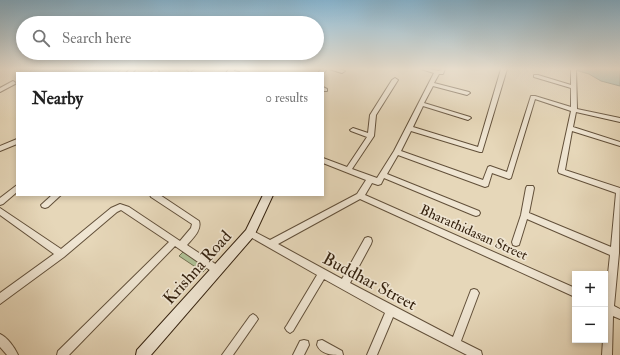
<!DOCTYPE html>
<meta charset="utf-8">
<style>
body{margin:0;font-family:"IM FELL Double Pica",serif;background:#f2f2f2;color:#222}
.controls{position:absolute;right:12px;bottom:12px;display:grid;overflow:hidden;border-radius:0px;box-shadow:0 2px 6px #0003}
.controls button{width:36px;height:36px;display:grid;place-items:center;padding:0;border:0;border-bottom:1px solid #e0e0e0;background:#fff;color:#222;font:20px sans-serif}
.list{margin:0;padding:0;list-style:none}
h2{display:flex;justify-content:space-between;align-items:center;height:52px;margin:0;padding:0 16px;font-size:17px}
h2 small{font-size:13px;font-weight:400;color:#767676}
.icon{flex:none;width:22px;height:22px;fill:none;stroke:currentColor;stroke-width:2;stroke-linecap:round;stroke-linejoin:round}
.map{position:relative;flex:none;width:620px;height:355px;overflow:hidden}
.search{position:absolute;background:#fff;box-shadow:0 2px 6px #0003;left:16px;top:16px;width:308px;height:44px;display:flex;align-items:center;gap:10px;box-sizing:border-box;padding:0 14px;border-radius:22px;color:#767676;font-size:15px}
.panel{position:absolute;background:#fff;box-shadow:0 2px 6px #0003;left:16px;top:72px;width:308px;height:124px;border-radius:0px}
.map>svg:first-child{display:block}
</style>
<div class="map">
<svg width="620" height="355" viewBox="0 0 620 355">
<rect width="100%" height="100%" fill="#e6d7b9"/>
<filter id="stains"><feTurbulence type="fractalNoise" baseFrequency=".005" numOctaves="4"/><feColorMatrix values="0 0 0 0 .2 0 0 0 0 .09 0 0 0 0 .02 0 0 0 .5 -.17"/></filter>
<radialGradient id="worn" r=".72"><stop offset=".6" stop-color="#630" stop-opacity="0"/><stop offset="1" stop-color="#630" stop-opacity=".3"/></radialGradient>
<path fill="#afbf94" stroke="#727152" d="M 185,250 L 209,266 L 203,272 L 179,256 Z"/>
<g fill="#96b9b2" stroke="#707d71">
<path d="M 32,69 L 122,69 L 116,73 L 29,73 Z"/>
<path d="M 572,69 L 620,69 L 620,86 L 601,81 L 589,74 Z"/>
</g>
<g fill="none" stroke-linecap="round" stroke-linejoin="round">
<defs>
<g id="street">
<path d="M 130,69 L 136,69 L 132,73 L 126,73 Z"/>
<path d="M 156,69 L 159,71 L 156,73 L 150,73 Z"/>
<path d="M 188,69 L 194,69 L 190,72 L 187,70 Z"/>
<path d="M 321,69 L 327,69 L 323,74 L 318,73 Z"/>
<path d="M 329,69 L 339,69 L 345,71 L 342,73 Z"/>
<path d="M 421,69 L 430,69 L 439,71 L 441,69 L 445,69 L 443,74 L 439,74 L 434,83 L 469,92 L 470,93 L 467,95 L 433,86 L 424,103 L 470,117 L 471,118 L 468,120 L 423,106 L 413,127 L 478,147 L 501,69 L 507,69 L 482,152 L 480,152 L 411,131 L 401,151 L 483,180 L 488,167 L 490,166 L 507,172 L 531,96 L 535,96 L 571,107 L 571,88 L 534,77 L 534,75 L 538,75 L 571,85 L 571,69 L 576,69 L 577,109 L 620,118 L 620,122 L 576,112 L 573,127 L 620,142 L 620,146 L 572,131 L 565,170 L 620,188 L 619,253 L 614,306 L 620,309 L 620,319 L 613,316 L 612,355 L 602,355 L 603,340 L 605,340 L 605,302 L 610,255 L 527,219 L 519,245 L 516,246 L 513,245 L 512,242 L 521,215 L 526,188 L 527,186 L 533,186 L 534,188 L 529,213 L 611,247 L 616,193 L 559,173 L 558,171 L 571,111 L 535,99 L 511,178 L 509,179 L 492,173 L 488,186 L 485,187 L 398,155 L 387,174 L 479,211 L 480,213 L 479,215 L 476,216 L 473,215 L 384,178 L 381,184 L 378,185 L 372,183 L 365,195 L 575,288 L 575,297 L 360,199 L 278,244 L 342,279 L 365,238 L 368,237 L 371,238 L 372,241 L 371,244 L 350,283 L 453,337 L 471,290 L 474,289 L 477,290 L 479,293 L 461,341 L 481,351 L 482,355 L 467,355 L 393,317 L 377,355 L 367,355 L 385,313 L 324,279 L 293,331 L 290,333 L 287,331 L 285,328 L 287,325 L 317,275 L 247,235 L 246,233 L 247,231 L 250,230 L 253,231 L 270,240 L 357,194 L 366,180 L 323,163 L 323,158 L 347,167 L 367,137 L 351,131 L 350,130 L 353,128 L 368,133 L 370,115 L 392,80 L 395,78 L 398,80 L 376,115 L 374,136 L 352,169 L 377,178 L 394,151 L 434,73 Z"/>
<path d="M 230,70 L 239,72 L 240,73 L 228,73 L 228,71 Z"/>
<path d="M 13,81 L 16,83 L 15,84 L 0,92 L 0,88 Z"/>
<path d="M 323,87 L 327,89 L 327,91 L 323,91 Z"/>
<path d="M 17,139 L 17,144 L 0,151 L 0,146 Z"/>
<path d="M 17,185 L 17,192 L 3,204 L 0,205 L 0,198 Z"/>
<path d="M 52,195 L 61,195 L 48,207 L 45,208 L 42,207 L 41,205 Z"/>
<path d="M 150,195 L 160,195 L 199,221 C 202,230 193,238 187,245 L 220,267 L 221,270 L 220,273 L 217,274 L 214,273 L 175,246 L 69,355 L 57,355 L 58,351 L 169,242 L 121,210 L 117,212 L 64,257 L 0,304 L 0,293 L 54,254 L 0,215 L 0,208 L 61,249 L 111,208 L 120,204 L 129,207 L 180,241 L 191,228 L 192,224 L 151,197 Z"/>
<path d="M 253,314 L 256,316 L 258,319 L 256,322 L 233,355 L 222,355 L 250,316 Z"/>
<path d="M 0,334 C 7,337 15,348 18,355 L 7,355 L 0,347 Z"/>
<path d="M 304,340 L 308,341 L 309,345 L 304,355 L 293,355 L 300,341 Z"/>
<path d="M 322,340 L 342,351 L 343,355 C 333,355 321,355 317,345 L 318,341 Z"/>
</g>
<g id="secondary">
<path d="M 229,69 L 235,69 L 232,73 L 226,73 Z"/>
<path d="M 263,195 L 273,195 L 254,236 L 151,355 L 136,355 L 137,350 L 246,230 Z"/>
</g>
</defs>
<use href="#street" stroke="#62503a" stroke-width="2"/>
<use href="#secondary" stroke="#362310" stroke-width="2"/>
<use href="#street" fill="#efe5d2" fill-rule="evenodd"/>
<use href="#secondary" fill="#efe5d2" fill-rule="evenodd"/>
</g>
<linearGradient id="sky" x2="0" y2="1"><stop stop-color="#87b6d2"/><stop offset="0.58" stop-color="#f4ede0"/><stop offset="1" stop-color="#f4ede0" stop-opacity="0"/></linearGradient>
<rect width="620" height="119" fill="url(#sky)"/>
<g text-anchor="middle" stroke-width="3.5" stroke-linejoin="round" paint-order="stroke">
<g font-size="14" fill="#362310" stroke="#efe5d2">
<text transform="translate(474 232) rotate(24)" y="5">Bharathidasan Street</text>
</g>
<g font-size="17" fill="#362310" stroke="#efe5d2">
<text transform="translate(197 267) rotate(-48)" y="6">Krishna Road</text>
<text transform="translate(370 281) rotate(28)" y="6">Buddhar Street</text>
</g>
</g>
<rect width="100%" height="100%" filter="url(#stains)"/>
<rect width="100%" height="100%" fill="url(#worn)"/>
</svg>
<div class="controls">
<button>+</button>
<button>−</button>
</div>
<div class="search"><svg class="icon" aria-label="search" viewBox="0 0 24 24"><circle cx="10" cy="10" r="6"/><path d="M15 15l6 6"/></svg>Search here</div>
<section class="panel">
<h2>Nearby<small>0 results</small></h2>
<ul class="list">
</ul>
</section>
</div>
